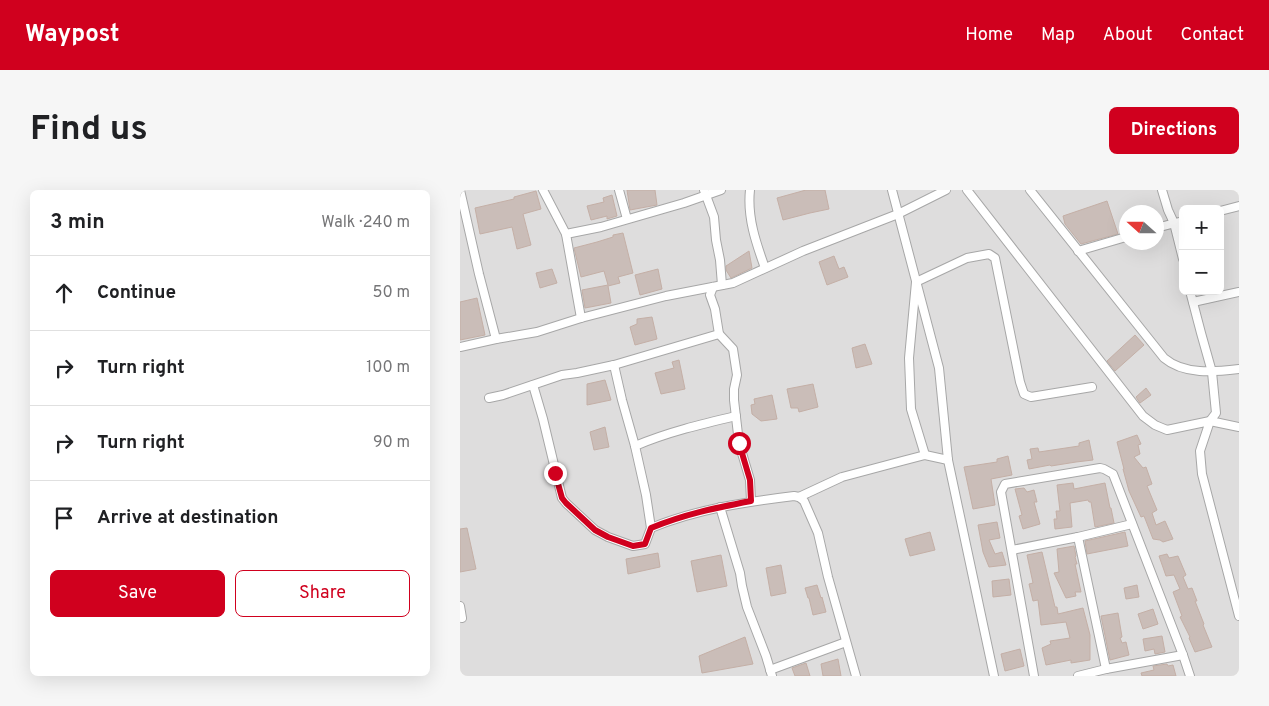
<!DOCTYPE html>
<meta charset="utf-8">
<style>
body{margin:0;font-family:Overpass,sans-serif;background:#f6f6f6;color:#202124}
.controls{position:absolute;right:15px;top:15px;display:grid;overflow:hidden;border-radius:8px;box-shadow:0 5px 20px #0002}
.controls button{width:45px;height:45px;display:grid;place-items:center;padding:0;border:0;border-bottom:1px solid #e0e0e0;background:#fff;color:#202124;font:25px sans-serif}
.compass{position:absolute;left:659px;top:15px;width:45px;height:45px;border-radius:50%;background:#fff;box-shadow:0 5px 20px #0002;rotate:291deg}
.stop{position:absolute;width:15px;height:15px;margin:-11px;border:4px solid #d0001e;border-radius:50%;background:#fff}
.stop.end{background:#d0001e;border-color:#fff;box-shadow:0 1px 5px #0008}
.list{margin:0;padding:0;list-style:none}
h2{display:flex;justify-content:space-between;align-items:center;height:65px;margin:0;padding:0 20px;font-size:21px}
h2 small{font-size:16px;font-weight:400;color:#757577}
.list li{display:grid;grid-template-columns:32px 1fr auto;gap:15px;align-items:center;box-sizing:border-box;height:75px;padding:0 20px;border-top:1px solid #e0e0e0}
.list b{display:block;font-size:19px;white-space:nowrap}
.list em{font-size:16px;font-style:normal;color:#757577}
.actions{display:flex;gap:10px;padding:15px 20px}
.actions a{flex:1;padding:11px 0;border:1px solid #d0001e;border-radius:8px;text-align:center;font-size:18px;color:#d0001e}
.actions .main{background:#d0001e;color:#fff}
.icon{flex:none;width:28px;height:28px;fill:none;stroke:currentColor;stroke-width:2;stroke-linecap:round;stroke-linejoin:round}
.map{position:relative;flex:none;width:779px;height:486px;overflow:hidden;border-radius:8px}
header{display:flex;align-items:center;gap:30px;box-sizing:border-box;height:70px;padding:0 25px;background:#d0001e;color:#fff}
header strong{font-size:24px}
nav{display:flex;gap:28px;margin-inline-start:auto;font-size:18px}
.intro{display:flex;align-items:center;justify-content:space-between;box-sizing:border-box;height:120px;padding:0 30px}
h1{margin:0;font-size:35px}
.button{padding:12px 22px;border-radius:8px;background:#d0001e;color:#fff;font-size:18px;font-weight:700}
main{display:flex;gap:30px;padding:0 30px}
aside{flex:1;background:#fff;border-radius:8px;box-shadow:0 5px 20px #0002}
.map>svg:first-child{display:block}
</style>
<header>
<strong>Waypost</strong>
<nav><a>Home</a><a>Map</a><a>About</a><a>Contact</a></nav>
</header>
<div class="intro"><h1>Find us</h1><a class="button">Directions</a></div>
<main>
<aside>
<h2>3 min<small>Walk · 240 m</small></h2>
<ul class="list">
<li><svg class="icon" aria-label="ahead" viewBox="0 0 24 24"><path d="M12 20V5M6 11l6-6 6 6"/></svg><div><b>Continue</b></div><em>50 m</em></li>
<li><svg class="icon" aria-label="right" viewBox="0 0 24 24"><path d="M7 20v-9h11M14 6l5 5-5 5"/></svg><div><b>Turn right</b></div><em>100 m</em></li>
<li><svg class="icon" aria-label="right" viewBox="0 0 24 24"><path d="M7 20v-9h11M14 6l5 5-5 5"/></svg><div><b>Turn right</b></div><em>90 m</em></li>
<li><svg class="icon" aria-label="arrive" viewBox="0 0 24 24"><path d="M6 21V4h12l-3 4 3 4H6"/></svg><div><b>Arrive at destination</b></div></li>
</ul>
<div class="actions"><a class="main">Save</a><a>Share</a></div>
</aside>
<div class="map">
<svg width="779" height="486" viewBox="0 0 779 486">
<rect width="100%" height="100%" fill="#f1ece5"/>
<path fill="#dedddd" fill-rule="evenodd" d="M 0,0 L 779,0 L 779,486 L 0,486 ZM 723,19 L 760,19 L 760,101 L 723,101 ZM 666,22 L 696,22 L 696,52 L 666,52 Z"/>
<g fill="#cabdb8" stroke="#c4afa6">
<path d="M 167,0 L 195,0 L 197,15 L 170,20 Z"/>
<path d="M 346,0 L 365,0 L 369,19 L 350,23 L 323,30 L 317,8 Z"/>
<path d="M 76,1 L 81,19 L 63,24 L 71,55 L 57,59 L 52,37 L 20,44 L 15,18 L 54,9 L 54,7 Z"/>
<path d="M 152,5 L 157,26 L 147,29 L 147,26 L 131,30 L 127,16 L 144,12 L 143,8 Z"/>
<path d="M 647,11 L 658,44 L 621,54 L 605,34 L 603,26 Z"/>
<path d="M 163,43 L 173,83 L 158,87 L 160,93 L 148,96 L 151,113 L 125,118 L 122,100 L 148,95 L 144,81 L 121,87 L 114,58 L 137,52 L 153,47 L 153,45 Z"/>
<path d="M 289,61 L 292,78 L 271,88 L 266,80 L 266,76 Z"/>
<path d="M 374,66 L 379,79 L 384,77 L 388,87 L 367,95 L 359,72 Z"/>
<path d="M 92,79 L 97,93 L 80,98 L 76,83 Z"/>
<path d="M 198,79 L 202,99 L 180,105 L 175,85 Z"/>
<path d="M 17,108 L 25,145 L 0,150 L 0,112 Z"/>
<path d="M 192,127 L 197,149 L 175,155 L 170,137 L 177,134 L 177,129 Z"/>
<path d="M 675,145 L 684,155 L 655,181 L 647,171 Z"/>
<path d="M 405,154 L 412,174 L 396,178 L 392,158 Z"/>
<path d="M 219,170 L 225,199 L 201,204 L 195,183 L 214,178 L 212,172 Z"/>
<path d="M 145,190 L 151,210 L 127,215 L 127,194 Z"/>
<path d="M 353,194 L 358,217 L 339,222 L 338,218 L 331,218 L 327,199 Z"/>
<path d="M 686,198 L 691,205 L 680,213 L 676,207 Z"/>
<path d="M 312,205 L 317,229 L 301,231 L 292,224 L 291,215 L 295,214 L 294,209 Z"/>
<path d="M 145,237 L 149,257 L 134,260 L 130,242 Z"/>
<path d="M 677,245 L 681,254 L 678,255 L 680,264 L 674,267 L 683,278 L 686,277 L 692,294 L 687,296 L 697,320 L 692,323 L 696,335 L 705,331 L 713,349 L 703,352 L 700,350 L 693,349 L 684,326 L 681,327 L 669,301 L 663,279 L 664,279 L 657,252 Z"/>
<path d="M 629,250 L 633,270 L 616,272 L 591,276 L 590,275 L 569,279 L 567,270 L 572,269 L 570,259 L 578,258 L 579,262 L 619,256 L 619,253 Z"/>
<path d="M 548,266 L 552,285 L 531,289 L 535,315 L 513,319 L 504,277 L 537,272 L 537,269 Z"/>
<path d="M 613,293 L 614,299 L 645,293 L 650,318 L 651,318 L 654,333 L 635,337 L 631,312 L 629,312 L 628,310 L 610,313 L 612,337 L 595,339 L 594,329 L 597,329 L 596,321 L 600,321 L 597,295 Z"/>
<path d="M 564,298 L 567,302 L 574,300 L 577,312 L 574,312 L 580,334 L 563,339 L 559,326 L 562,325 L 555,299 Z"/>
<path d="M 537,332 L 540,348 L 529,350 L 535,364 L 542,362 L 546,375 L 529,377 L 523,362 L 518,335 Z"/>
<path d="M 7,338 L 16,379 L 0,382 L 0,339 Z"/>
<path d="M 470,342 L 475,360 L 450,366 L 445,349 Z"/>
<path d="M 665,342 L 668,356 L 627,364 L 625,351 Z"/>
<path d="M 614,356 L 616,366 L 615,367 L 617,374 L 615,374 L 621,402 L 615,402 L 616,406 L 606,408 L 594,383 L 599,382 L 597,359 Z"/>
<path d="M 582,362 L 595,417 L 597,417 L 598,424 L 623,418 L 630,445 L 630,470 L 611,473 L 611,470 L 586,475 L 582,458 L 591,454 L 590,451 L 610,448 L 606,432 L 581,435 L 578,410 L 573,411 L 569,394 L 573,393 L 567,365 Z"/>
<path d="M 198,363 L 200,377 L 168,384 L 166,369 Z"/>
<path d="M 707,364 L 709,368 L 718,366 L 726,385 L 723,387 L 728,399 L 732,398 L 737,411 L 735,411 L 744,434 L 743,435 L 752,457 L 735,462 L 729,448 L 730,447 L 720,427 L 722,426 L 713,402 L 720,399 L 714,385 L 706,386 L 699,366 Z"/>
<path d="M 261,365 L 267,396 L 237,402 L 231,371 Z"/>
<path d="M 321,375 L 326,403 L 311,406 L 306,378 Z"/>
<path d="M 549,389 L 551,405 L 533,407 L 532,391 Z"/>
<path d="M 357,395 L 361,408 L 362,407 L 366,422 L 353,425 L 349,408 L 348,408 L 345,398 Z"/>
<path d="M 677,395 L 679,407 L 666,409 L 664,398 Z"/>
<path d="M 693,419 L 698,434 L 683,439 L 678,424 Z"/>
<path d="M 658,423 L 662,447 L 660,448 L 662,453 L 666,452 L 669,465 L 650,470 L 641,426 Z"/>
<path d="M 702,446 L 705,462 L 695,464 L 694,459 L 685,461 L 683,449 Z"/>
<path d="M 285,447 L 293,474 L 242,483 L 239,466 Z"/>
<path d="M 560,459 L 564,476 L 545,481 L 541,464 Z"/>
<path d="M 378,469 L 381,486 L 363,486 L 361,474 Z"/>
<path d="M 346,473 L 350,486 L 335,486 L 332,478 Z"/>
<path d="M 707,474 L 708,476 L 713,475 L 716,486 L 682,486 L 681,483 L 694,480 L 693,476 Z"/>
</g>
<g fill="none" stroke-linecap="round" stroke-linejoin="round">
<defs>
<g id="street">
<path d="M 0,0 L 19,84 L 36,149"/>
<path d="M 83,0 L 106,44 L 121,128"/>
<path d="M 159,0 L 167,29"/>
<path d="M 244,0 L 254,27 L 256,50 L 260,70 L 262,95"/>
<path d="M 290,0 C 287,27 296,53 305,78"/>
<path d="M 432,0 L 479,178 L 488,270 L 534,486"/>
<path d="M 507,0 L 683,226 L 695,235 L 707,240 L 750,231 L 740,261 L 742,284 L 779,426"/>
<path d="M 570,0 L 704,168 C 724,185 754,182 779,179"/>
<path d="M 702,0 L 708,20 L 714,33 L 723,69"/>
<path d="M 760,21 L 779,16"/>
<path d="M 696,38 L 723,31"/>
<path d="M 106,44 L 141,37 L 224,13 L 261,0"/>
<path d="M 618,61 L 666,47"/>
<path d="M 730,101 L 741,143 L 752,182 L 756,223 L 750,231 L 779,237"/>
<path d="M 733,112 L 779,102"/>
<path d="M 259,144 L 273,159 L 277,185 L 274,199 L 274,210 L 279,253 L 290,290 L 291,311"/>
<path d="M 0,157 L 36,149 L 77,142 L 121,128 L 206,106 L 273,93 L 343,61 L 438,24 L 486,0"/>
<path d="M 154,175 L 162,210 L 175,256 L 186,305 L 191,338"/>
<path d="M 73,195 L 83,229 L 102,308 L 106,313 L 135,340 L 148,347 L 173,356 L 185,354 L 191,338 C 237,319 285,312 334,306 L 339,307 L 344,311 L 358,343 L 368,387 L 396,486"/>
<path d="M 29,208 L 43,205 L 102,185 L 117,183 L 154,175 L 259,144 L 255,119 L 250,105 L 253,97"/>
<path d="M 175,256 C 208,242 242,234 276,226"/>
<path d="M 465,265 L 451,219 L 449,168 L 456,92 L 507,68 L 529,64 L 535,68 L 560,192 L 564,204 L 571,207 L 632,197"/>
<path d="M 339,307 L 382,287 L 442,271 L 465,265 L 488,270"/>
<path d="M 260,317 L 280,383 L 282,396 L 287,417 L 306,466 L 312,486"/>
<path d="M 618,347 L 646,479"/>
<path d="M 552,360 L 618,347 L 672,334"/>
<path d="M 0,416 L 2,428"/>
<path d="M 310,480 L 386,452"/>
<path d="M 574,486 L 541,302 L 545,294 L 640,278 L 644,279 L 653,284 L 723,465 L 730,486"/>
<path d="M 618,486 L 646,479 L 723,465"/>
</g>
</defs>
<use href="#street" stroke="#a7a7a7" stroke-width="10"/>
<use href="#street" stroke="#fff" stroke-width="8"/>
</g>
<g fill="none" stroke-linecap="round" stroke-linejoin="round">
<path stroke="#d0001e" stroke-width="6" d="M 95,283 L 102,308 L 106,313 L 135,340 L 148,347 L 173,356 L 185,354 L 191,338 C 225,324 255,318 291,311 L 290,290 L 279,253"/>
</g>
</svg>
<div class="controls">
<button>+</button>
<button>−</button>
</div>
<svg class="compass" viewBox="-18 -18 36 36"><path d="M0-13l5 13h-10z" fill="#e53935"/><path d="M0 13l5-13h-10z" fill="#757577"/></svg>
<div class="stop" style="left:279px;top:253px"></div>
<div class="stop end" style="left:95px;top:283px"></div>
</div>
</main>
